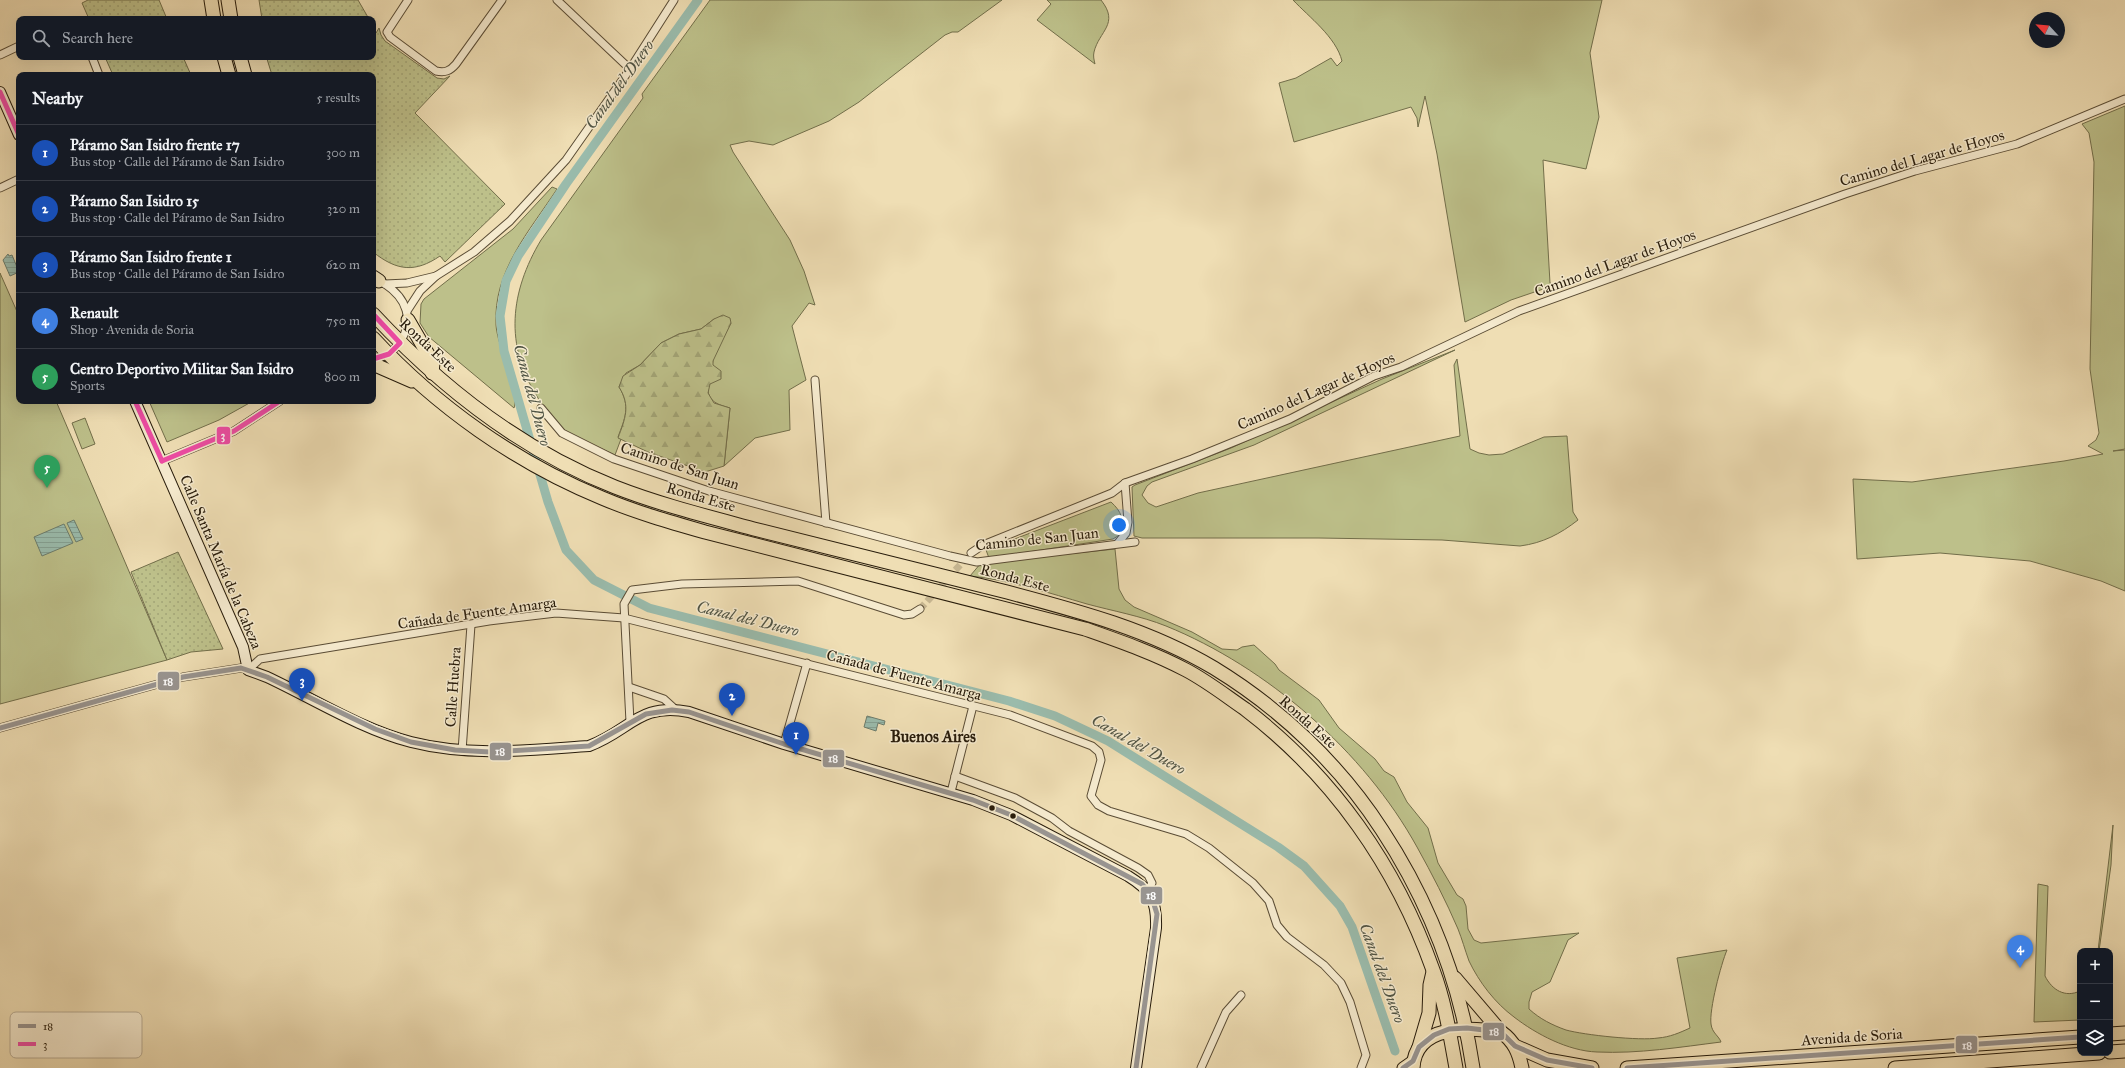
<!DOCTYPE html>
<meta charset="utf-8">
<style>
body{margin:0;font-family:"IM FELL Great Primer",serif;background:#20242c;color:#f1f3f6}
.controls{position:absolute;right:12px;bottom:12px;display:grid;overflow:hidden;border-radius:8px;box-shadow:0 4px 16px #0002}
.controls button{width:36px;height:36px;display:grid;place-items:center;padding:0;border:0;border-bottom:1px solid #363941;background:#171b24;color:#f1f3f6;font:20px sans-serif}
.compass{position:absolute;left:2029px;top:12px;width:36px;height:36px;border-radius:50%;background:#171b24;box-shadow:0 4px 16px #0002;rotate:296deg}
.you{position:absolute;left:1119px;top:525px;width:14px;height:14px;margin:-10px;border:3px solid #fff;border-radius:50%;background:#1a73e8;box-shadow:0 0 0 6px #1a73e833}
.badge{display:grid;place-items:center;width:26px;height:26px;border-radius:50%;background:#c59692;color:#fff;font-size:13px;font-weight:700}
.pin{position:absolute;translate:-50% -33px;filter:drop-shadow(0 1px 2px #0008)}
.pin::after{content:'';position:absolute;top:21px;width:14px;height:12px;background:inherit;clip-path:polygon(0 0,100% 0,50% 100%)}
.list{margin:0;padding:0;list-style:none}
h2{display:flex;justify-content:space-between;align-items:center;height:52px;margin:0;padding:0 16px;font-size:17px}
h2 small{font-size:13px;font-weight:400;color:#9ea1a6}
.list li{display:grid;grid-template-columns:26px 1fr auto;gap:12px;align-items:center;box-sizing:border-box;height:56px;padding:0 16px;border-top:1px solid #363941}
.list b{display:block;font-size:15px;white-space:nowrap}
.list p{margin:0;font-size:13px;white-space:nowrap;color:#9ea1a6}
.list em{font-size:13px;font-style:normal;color:#9ea1a6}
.icon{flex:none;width:22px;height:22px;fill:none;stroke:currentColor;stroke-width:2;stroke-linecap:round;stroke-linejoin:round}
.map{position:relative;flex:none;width:2125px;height:1068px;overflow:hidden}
.search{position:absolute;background:#171b24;box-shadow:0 4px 16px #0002;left:16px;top:16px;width:360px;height:44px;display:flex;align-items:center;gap:10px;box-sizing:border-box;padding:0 14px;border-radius:8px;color:#9ea1a6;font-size:15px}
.panel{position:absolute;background:#171b24;box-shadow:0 4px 16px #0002;left:16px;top:72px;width:360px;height:332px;border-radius:8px}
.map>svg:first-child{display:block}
</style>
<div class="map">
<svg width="2125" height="1068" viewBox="0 0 2125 1068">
<defs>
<pattern id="forest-firs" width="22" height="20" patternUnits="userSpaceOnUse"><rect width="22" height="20" fill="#bdc08a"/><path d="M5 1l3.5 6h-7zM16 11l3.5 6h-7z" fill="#a2a476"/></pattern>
<pattern id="park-dots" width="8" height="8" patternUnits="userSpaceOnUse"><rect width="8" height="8" fill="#bdc08a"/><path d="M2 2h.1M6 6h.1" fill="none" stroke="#a2a476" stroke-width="1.8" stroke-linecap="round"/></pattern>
<pattern id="water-rules" width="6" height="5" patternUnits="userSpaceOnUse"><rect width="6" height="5" fill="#9abcad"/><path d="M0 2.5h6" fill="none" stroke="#85a194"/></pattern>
</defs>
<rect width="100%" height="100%" fill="#efdeb4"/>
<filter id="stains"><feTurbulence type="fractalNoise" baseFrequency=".005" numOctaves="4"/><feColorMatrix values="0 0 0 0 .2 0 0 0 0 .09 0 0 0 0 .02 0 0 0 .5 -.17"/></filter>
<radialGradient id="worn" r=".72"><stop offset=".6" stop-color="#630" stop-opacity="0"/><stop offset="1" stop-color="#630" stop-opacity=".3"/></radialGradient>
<g fill="#bdc08a" stroke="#726e4a">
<path d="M 710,0 L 1002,0 L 958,32 L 952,32 L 945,35 L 859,102 L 829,121 L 773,145 L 749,141 L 730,145 L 733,152 L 790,240 L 804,271 L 815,305 L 809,303 L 792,326 L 806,380 L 789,390 L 790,430 L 755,438 L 724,466 L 730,408 C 719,405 708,402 708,389 L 714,355 L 731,323 L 714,319 L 701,329 L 679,334 L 661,343 L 640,365 L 626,373 L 619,387 C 631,406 625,418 618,437 L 621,439 L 615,455 C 599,447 578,440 563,429 C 554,422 544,408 538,398 C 504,345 510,292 541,240 L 643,98 L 642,94 Z"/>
<path d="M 1047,0 L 1101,0 C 1120,24 1099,31 1094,52 C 1093,56 1094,60 1095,64 L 1037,20 L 1051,4 Z"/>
<path d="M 1293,0 L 1602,0 L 1590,53 L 1599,117 L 1586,169 L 1543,160 L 1550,283 L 1555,285 L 1511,300 L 1465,322 L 1437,154 L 1425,96 L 1418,127 L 1417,118 L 1411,107 L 1294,142 L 1279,83 L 1296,78 L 1331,58 L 1337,66 L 1342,61 C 1336,37 1309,17 1293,0 Z"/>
<path d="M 2125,106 L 2125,449 L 2113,451 L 2125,450 L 2125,591 L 2101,581 L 2030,561 L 1940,553 L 1857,559 L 1853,479 L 1912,482 L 2064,461 L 2103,454 L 2088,446 L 2096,440 L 2099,433 L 2090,369 L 2094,162 L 2089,133 L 2082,124 Z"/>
<path d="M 552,187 L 557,189 C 529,232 493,271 496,325 C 497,345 520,394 514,408 L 429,337 L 420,323 L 421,304 L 424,299 L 513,229 Z"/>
<path d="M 0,273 L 19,316 L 19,401 L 56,401 L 167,660 L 0,704 Z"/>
<path d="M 1455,350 L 1254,445 L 1152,482 L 1147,486 L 1142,495 L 1148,503 L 1156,507 L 1198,493 L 1460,436 L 1454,365 L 1457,359 L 1470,449 L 1479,453 L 1489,455 L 1503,454 L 1544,437 L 1567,436 L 1573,512 L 1578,520 C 1560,534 1543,543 1520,546 L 1442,540 L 1319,538 L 1142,538 L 1134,536 L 1132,487 L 1135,485 L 1231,448 L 1382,379 Z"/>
<path d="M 149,401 L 253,401 L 219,420 L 167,442 Z"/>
<path d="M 85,418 L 95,444 L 82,449 L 72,423 Z"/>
<path d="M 1111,502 C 1121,511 1125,520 1121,534 L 1113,539 L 989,558 L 986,550 Z"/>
<path d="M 1115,549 L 1119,589 L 1125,600 L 1134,607 L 1192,632 L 1222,649 L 1237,650 L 1242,647 L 1254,645 L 1275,664 L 1279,670 L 1319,700 L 1339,728 L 1375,759 L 1384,771 L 1394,777 L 1407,802 L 1428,828 L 1438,863 L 1457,895 L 1463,899 L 1466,906 L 1468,929 L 1474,940 L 1481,943 L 1579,933 L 1568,940 L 1550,982 L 1532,992 L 1529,1002 L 1529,1009 C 1540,1019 1552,1025 1566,1030 C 1584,1035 1640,1041 1658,1038 C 1670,1037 1679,1033 1690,1028 L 1677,958 L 1727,950 C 1721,964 1709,1010 1711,1024 C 1712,1033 1719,1036 1721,1042 C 1681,1047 1638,1054 1597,1052 C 1568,1051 1536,1034 1514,1017 C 1495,1003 1479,982 1469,961 C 1465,950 1462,939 1458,929 C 1446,901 1432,874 1417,847 C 1364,751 1267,667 1166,626 C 1141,616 1113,611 1087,604 C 1049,593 1010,580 970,576 L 981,563 Z"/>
<path d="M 2113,825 L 2111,865 L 2099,951 L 2098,951 Z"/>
<path d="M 2038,884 L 2048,886 L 2045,976 C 2052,990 2065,998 2080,991 L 2080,1020 L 2034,1022 Z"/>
</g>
<path fill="url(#forest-firs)" stroke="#726e4a" d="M 723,315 L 730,318 L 731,323 L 713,361 L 713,365 L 721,371 L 721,379 L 710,384 L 708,393 L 714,403 L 730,408 L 724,466 L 705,472 L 648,452 L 618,438 C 625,419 631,406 619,387 L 623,376 L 640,365 L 661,343 L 679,334 L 701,329 L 714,319 Z"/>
<g fill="url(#park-dots)" stroke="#726e4a">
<path d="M 88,0 L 159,0 L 167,19 L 89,19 L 82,3 Z"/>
<path d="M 259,0 L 358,0 L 369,19 L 262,19 Z"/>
<path d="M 373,27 L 376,33 L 379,28 L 381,35 L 385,41 L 437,78 L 444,79 L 450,76 L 415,113 L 505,204 L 445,262 L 440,256 C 415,273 397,271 373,252 L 373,75 L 272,75 L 267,59 L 267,57 L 373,57 Z"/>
<path d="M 105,57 L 183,57 L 191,75 L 113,75 Z"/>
<path d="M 178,552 L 223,649 L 191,652 L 167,660 L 131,572 Z"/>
</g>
<g fill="url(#water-rules)" stroke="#6c7c6c">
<path d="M 8,254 L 9,256 L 12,255 L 19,272 L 10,276 L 3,260 Z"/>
<path d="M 74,520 L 83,539 L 76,542 L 67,523 Z"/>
<path d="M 64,524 L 73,543 L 42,556 L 34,537 Z"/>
<path d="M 867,716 L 885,721 L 884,725 L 878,723 L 876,731 L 864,727 Z"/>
</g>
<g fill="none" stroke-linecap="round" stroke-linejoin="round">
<path stroke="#9abcad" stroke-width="9" d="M 698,0 L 566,184 L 518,256 L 506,281 L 500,316 L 504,351 L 548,502 L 566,550 L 594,580 L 649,608 L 1009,701 L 1055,716 L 1108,741 L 1278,847 L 1304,866 L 1340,906 L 1352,927 L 1395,1051"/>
<path stroke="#c7b792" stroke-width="7" stroke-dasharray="7 3.5" stroke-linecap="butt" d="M 920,609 L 971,553"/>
<defs>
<g id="street">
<path d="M 408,0 L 387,32 L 390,37 L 436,71 C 445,73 450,71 456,64 L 502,0"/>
<path d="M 557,0 L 630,69"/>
<path d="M 0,55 L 19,46"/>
<path d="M 92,57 L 99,75"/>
<path d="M 0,188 L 19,179"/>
<path d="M 385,284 L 407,283 L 436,276 L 474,252 L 510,221 L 566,160 L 630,69 L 674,0"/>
<path d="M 407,311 L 420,291 L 436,276"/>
<path d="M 373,359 C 394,358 413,331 406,310 C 403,299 394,290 385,284"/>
<path d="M 815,380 L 826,523"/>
<path d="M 541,408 L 562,433 L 614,459 L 709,491 L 950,556 L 977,562 L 1135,542"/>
<path d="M 162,461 L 234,431 L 280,401"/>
<path d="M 1118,543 L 1126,533 L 1128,522 L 1125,483"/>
<path d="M 971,553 L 983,545 L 1112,493 L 1125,483 L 1192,459 L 1290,419 L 1374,376 L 1401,367 L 1519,311 L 1845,194 L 1915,171 L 2017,144 L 2125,99"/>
<path d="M 629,687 L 664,699 L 675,709"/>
<path d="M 630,722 L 624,604 L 632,590 L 682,584 L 798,581 L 904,615 L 912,614 L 920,609"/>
<path d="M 0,728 L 183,677 L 241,668 L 248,670 L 260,659 L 489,621 L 556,613 L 624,618 L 1010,715 L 1092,746 L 1099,752 L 1101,760 L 1091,796 L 1098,805 L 1109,811 L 1186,834 L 1209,848 L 1253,883 L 1269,901 L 1277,925 L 1287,937 L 1324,965 L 1341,983 L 1350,1002 L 1366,1055 L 1361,1068"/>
<path d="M 784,744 L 807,663"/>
<path d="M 462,751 L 471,625"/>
<path d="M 955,776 L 1015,798 L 1052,818 L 1069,831 L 1138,868 L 1148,875 L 1152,883 L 1147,891"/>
<path d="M 951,792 L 973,706"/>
<path d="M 1201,1068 L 1226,1012 L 1241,995"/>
</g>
<g id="secondary">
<path d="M 0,92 L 19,135"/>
<path d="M 135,401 L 243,647 L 248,670 L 267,677 C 314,699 361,729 411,742 C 470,757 530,750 589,746 C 630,731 639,702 689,712 L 784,744 L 973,800 L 1011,815 L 1128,876 C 1151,890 1157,901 1156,928 L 1136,1068"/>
</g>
<path id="primary" d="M 1403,1068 L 1413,1061"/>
<g id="highway">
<path d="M 211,0 L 214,19"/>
<path d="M 228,0 L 231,19"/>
<path d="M 224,57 L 229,75"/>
<path d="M 240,57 L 245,75"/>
<path d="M 373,277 L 379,281"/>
<path d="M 373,314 C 441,387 521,450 615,487 C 661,505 710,517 758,530 C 841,551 924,571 1007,592 C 1079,611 1150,630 1214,668 C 1281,709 1340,765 1382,830 C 1430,903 1460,981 1473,1068"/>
<path d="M 408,320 L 433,363 L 432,373"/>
<path d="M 373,338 C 436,406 516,463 602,498 C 635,512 670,522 705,532 L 1085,629 C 1119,641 1154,653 1186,670 C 1207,681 1226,696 1245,709 C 1333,776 1396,866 1433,970 C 1445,1002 1450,1035 1456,1068"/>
<path d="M 373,364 L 412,381"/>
<path d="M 1455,978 L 1501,1032 C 1514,1041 1519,1053 1522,1068"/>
<path d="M 2110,1034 L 2125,1033"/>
<path d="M 1515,1046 L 1547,1060 L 1592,1068"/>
<path d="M 1419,1047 L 1429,1013 L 1430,985 L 1433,972"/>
<path d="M 2110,1052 L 2125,1051"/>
<path d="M 1413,1068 C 1415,1024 1469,1027 1501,1032"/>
<path d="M 1627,1068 L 2080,1037"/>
<path d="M 1895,1068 L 2099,1053"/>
</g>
</defs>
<use href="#street" stroke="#5a4c35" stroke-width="9"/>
<use href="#secondary" stroke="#281c0b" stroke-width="12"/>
<use href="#primary" stroke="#281c0b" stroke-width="13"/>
<use href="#highway" stroke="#281c0b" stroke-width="15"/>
<use href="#street" stroke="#f5eace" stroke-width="7"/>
<use href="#secondary" stroke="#f5eace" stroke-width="10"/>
<use href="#primary" stroke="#efdeb4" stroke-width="11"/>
<use href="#highway" stroke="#efdeb4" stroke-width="13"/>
<defs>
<g id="bus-1">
<path d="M 0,728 L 183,677 L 241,668 L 267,677 L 375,729 L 411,742 L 455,750 L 490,752 L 589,746 L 646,714 L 672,710 L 689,712 L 784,744 L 973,800 L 1011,815 L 1142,884 L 1151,895 L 1157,914 L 1136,1068"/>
<path d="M 1403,1068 L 1413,1061 L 1419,1047 L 1434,1035 L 1449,1029 L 1467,1028 L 1501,1032 L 1515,1046 L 1547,1060 L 1592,1068"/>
<path d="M 1627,1068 L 2080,1037"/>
</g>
<g id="bus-2">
<path d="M 0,92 L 19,135"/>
<path d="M 373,314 L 400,343 L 389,354 L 373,359"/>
<path d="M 135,401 L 162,461"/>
<path d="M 162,461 L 234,431 L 280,401"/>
</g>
</defs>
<use href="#bus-1" stroke="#f5eace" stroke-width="8"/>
<use href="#bus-2" stroke="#f5eace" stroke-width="8"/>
<use href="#bus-1" stroke="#989490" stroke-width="5"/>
<use href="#bus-2" stroke="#ee4ba4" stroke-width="5"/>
</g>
<g fill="#281c0b" stroke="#f5eace" stroke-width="1.5">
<circle cx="992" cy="808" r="3.5"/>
<circle cx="1013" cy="816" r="3.5"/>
</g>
<g text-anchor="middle" stroke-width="3" stroke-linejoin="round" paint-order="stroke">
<g font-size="15" fill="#281c0b" stroke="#f5eace">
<text transform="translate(1922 158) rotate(-16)" y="5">Camino del Lagar de Hoyos</text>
<text transform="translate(1615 263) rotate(-20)" y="5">Camino del Lagar de Hoyos</text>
<text transform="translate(428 345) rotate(43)" y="5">Ronda Este</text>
<text transform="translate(1316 391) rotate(-24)" y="5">Camino del Lagar de Hoyos</text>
<text transform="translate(680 466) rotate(18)" y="5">Camino de San Juan</text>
<text transform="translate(701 497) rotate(16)" y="5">Ronda Este</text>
<text transform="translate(1037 539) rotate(-6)" y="5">Camino de San Juan</text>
<text transform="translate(221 562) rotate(67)" y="5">Calle Santa María de la Cabeza</text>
<text transform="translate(1015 578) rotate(15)" y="5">Ronda Este</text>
<text transform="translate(477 613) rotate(-8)" y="5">Cañada de Fuente Amarga</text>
<text transform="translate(904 675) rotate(15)" y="5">Cañada de Fuente Amarga</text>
<text transform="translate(453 687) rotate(-86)" y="5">Calle Huebra</text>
<text transform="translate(1308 722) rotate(42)" y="5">Ronda Este</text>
<text transform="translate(1852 1037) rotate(-4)" y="5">Avenida de Soria</text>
</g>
<g font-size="16" font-style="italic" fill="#505444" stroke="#f5eace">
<text transform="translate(619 84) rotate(-54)" y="6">Canal del Duero</text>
<text transform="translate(533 395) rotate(75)" y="6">Canal del Duero</text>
<text transform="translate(748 618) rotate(14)" y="6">Canal del Duero</text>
<text transform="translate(1139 744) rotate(30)" y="6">Canal del Duero</text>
<text transform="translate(1383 973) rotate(70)" y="6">Canal del Duero</text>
</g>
<g font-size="16" font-weight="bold" fill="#281c0b" stroke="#f5eace">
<text x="933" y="742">Buenos Aires</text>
</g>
</g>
<rect x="10" y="1012" width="132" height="46" rx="6" fill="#f5eace" stroke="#b8ac94" stroke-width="1"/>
<rect x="18" y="1024" width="18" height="4" fill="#989490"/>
<rect x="18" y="1042" width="18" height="4" fill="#ee4ba4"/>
<g font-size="11" fill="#281c0b">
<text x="43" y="1030">18</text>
<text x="43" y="1048">3</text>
</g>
<g stroke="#f5eace" stroke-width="1.5">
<rect x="216" y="426" width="15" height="19" rx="4" fill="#ee4ba4"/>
<rect x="157" y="671" width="23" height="20" rx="4" fill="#989490"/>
<rect x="489" y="742" width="23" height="19" rx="4" fill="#989490"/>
<rect x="822" y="749" width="23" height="19" rx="4" fill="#989490"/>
<rect x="1140" y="886" width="23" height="19" rx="4" fill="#989490"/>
<rect x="1482" y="1022" width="23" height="19" rx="4" fill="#989490"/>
<rect x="1955" y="1035" width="23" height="19" rx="4" fill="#989490"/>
</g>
<g font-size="11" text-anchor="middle" font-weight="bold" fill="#fff">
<text x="223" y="439">3</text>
<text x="168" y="685">18</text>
<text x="500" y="755">18</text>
<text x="833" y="762">18</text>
<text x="1151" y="899">18</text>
<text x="1494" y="1035">18</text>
<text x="1967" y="1049">18</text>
</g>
<rect width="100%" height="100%" filter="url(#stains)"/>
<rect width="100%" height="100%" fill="url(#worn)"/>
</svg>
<div class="controls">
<button>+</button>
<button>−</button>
<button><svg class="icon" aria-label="layers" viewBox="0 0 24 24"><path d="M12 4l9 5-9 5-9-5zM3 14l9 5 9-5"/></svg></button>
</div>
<svg class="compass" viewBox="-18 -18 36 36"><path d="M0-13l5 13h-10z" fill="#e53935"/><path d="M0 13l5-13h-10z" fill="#9ea1a6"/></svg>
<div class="you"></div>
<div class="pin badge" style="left:796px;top:755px;background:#1a4fb4">1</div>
<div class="pin badge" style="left:732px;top:716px;background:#1a4fb4">2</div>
<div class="pin badge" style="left:302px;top:701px;background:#1a4fb4">3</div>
<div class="pin badge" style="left:2020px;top:968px;background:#3f7fe0">4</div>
<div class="pin badge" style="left:47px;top:488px;background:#2e9e5b">5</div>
<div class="search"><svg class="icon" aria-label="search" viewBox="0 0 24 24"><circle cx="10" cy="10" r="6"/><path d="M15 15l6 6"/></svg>Search here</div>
<section class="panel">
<h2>Nearby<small>5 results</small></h2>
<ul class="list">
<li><span class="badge" style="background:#1a4fb4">1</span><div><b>Páramo San Isidro frente 17</b><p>Bus stop · Calle del Páramo de San Isidro</p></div><em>300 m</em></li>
<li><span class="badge" style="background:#1a4fb4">2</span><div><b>Páramo San Isidro 15</b><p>Bus stop · Calle del Páramo de San Isidro</p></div><em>320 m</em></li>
<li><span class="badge" style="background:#1a4fb4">3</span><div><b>Páramo San Isidro frente 1</b><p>Bus stop · Calle del Páramo de San Isidro</p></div><em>620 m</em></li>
<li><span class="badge" style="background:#3f7fe0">4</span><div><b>Renault</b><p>Shop · Avenida de Soria</p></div><em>750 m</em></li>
<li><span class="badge" style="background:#2e9e5b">5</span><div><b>Centro Deportivo Militar San Isidro</b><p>Sports</p></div><em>800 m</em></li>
</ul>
</section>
</div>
